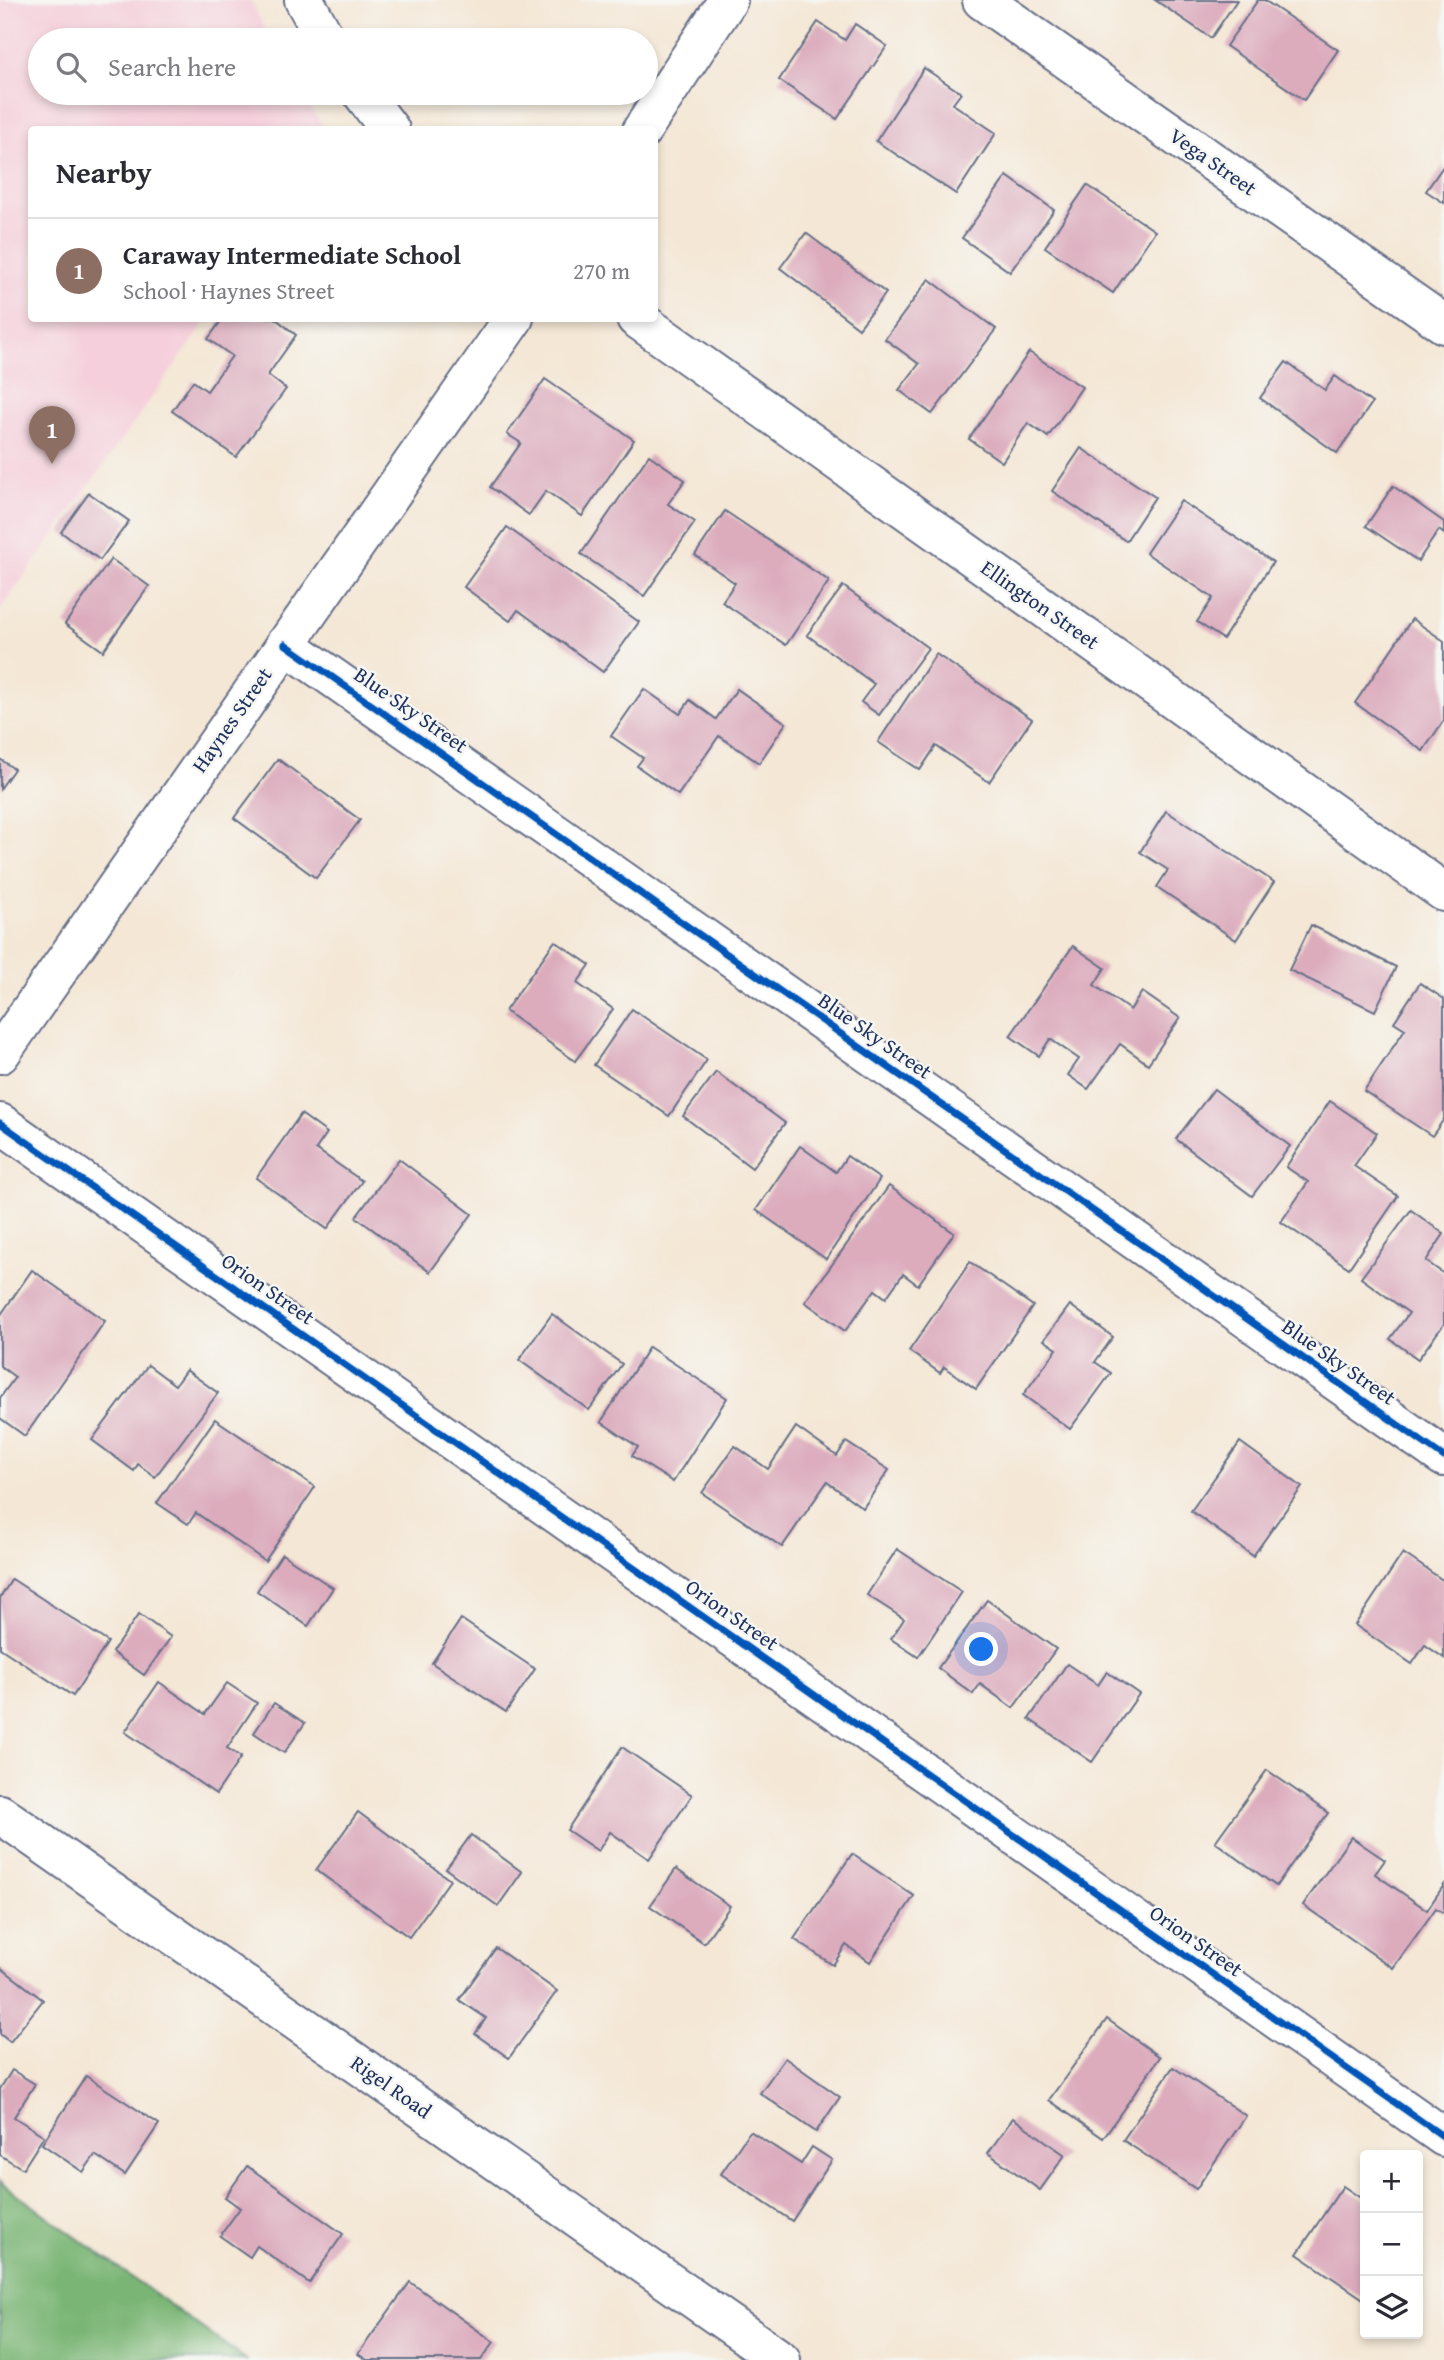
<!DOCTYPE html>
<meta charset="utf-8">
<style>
body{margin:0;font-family:"Gentium Book Plus",serif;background:#f2f2f3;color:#2b2b33}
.controls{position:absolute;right:21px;bottom:21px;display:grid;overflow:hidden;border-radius:7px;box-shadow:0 4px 10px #0003}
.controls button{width:63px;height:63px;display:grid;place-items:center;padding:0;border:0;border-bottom:2px solid #e1e1e2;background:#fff;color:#2b2b33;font:35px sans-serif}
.you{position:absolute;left:982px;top:1650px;width:24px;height:24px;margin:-18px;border:5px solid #fff;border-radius:50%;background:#1a73e8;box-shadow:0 0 0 10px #1a73e833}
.badge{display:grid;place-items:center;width:46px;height:46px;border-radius:50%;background:#b45309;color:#fff;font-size:23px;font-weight:700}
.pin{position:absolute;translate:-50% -58px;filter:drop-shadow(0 2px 4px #0008)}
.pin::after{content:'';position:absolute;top:37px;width:24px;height:21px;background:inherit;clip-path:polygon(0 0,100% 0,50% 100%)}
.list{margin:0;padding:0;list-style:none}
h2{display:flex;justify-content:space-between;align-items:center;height:91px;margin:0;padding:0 28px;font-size:30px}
h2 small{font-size:23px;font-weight:400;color:#7c7c81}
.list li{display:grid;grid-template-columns:46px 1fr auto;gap:21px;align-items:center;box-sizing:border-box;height:105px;padding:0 28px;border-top:2px solid #e1e1e2}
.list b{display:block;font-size:26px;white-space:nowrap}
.list p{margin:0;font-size:23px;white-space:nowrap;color:#7c7c81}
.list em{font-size:23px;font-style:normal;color:#7c7c81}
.icon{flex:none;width:38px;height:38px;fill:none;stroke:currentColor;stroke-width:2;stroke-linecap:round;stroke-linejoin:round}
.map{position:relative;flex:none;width:1444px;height:2360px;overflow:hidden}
.search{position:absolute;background:#fff;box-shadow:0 4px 10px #0003;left:28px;top:28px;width:630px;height:77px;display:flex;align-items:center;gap:18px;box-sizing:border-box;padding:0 24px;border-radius:38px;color:#7c7c81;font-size:26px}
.panel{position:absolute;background:#fff;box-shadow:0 4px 10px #0003;left:28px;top:126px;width:630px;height:196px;border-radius:7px}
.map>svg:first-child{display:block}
</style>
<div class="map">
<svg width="1444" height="2360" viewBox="0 0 1444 2360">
<rect width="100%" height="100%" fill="#f6f6f2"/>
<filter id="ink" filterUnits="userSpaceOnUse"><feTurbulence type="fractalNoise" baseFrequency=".0143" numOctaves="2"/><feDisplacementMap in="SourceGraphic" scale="14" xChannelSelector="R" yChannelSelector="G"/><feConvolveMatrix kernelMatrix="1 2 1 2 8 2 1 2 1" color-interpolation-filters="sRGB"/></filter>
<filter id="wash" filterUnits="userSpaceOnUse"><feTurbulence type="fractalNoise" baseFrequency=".00686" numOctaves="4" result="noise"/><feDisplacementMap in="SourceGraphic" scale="28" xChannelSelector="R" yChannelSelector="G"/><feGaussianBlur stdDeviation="1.57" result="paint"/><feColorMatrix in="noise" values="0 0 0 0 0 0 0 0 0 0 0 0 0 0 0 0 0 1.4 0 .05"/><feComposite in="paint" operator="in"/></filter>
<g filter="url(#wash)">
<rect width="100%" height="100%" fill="#f4e7d5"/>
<path fill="#f5cfdb" d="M 0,0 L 251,0 L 270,40 L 40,40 L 40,93 L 301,93 L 325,129 L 32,130 L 32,318 L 208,319 L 0,610 Z"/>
<path fill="#7ab574" stroke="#4a7269" stroke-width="2" d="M 0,2182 L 246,2360 L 0,2360 Z"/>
<g id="blocks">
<g fill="#dcacbd">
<path d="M 1155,0 L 1237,0 L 1211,38 Z"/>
<path d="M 1258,0 L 1264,0 L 1338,50 L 1304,100 L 1226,46 Z"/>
<path d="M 818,22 L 845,40 L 855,24 L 887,46 L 837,119 L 779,80 Z"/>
<path d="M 924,68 L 961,93 L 953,104 L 996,133 L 956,194 L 876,141 Z"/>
<path d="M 1444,165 L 1444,203 L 1426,191 Z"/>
<path d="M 1007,176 L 1054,210 L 1010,272 L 962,238 Z"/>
<path d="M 1087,185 L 1155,231 L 1113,293 L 1045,247 Z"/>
<path d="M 806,233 L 886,293 L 859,328 L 780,268 Z"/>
<path d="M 929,279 L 996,329 L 932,414 L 899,390 L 919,364 L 885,339 Z"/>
<path d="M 223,318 L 275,318 L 296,335 L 268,375 L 286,389 L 236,457 L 172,411 L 193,381 L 207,391 L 232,356 L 208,339 Z"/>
<path d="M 1029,352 L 1082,387 L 1048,437 L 1028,423 L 1002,462 L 969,439 Z"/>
<path d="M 1286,362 L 1325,390 L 1335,376 L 1372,403 L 1337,453 L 1260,398 Z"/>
<path d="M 545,379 L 634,440 L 582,516 L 546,491 L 529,515 L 490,487 L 521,443 L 507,434 Z"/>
<path d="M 1081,448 L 1155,497 L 1126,541 L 1052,491 Z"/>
<path d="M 649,455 L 685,480 L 668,504 L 695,522 L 644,596 L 581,554 Z"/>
<path d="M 1393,486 L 1444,522 L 1444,534 L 1439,530 L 1418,561 L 1366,526 Z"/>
<path d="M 89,493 L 129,521 L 100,560 L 61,532 Z"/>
<path d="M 1181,501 L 1273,562 L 1223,639 L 1197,622 L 1213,598 L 1146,553 Z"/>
<path d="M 725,511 L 829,581 L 786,645 L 722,602 L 735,583 L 695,555 Z"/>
<path d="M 507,527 L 639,622 L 603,672 L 518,610 L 510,621 L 464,587 Z"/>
<path d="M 111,559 L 149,586 L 103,651 L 65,624 Z"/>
<path d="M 843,586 L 928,648 L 879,715 L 861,702 L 874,684 L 807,635 Z"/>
<path d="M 1412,619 L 1444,641 L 1444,720 L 1423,751 L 1355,703 Z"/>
<path d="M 936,654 L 1032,719 L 989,782 L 936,746 L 920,770 L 878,742 Z"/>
<path d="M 644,689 L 680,714 L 690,700 L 716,719 L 737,689 L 786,723 L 759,763 L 719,736 L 678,795 L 637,766 L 643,758 L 611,736 Z"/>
<path d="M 0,759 L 14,769 L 0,789 Z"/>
<path d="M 278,759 L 360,820 L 316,878 L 234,818 Z"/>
<path d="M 1166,811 L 1274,882 L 1236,940 L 1157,887 L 1168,870 L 1140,852 Z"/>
<path d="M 1311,925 L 1396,967 L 1375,1011 L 1289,970 Z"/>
<path d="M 555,941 L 590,965 L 577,983 L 613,1009 L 575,1061 L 505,1011 Z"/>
<path d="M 1073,946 L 1105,968 L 1094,985 L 1130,1010 L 1142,992 L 1180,1018 L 1148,1064 L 1120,1044 L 1088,1089 L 1068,1075 L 1079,1059 L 1050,1039 L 1039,1056 L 1010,1036 Z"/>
<path d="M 1420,983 L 1444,999 L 1444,1119 L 1432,1136 L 1364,1091 L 1405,1029 L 1394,1022 Z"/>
<path d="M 632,1009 L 707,1060 L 669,1116 L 594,1065 Z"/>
<path d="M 716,1072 L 785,1123 L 752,1168 L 683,1116 Z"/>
<path d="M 1214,1089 L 1290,1146 L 1252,1196 L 1176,1139 Z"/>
<path d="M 1330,1101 L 1377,1133 L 1354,1166 L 1398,1196 L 1349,1268 L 1281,1222 L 1308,1182 L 1286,1167 Z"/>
<path d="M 301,1114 L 327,1133 L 316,1149 L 362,1181 L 327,1229 L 256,1178 Z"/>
<path d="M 800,1146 L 836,1172 L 847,1156 L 880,1179 L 826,1259 L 756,1210 Z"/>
<path d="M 399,1159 L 472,1214 L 430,1272 L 356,1217 Z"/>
<path d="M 889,1186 L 954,1233 L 918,1285 L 903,1274 L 886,1298 L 875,1290 L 845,1331 L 805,1302 Z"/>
<path d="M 1411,1210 L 1444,1234 L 1426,1261 L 1444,1274 L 1444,1324 L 1418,1359 L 1390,1339 L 1409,1313 L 1361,1278 Z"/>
<path d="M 970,1262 L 1033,1306 L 976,1389 L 944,1367 L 940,1373 L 909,1351 Z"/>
<path d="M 32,1270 L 105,1321 L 25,1436 L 0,1418 L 0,1398 L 15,1377 L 0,1366 L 0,1316 Z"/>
<path d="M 1070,1305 L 1113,1337 L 1095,1362 L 1111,1373 L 1070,1429 L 1023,1395 L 1057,1349 L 1044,1340 Z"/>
<path d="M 552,1314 L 622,1364 L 589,1410 L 519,1360 Z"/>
<path d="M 649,1347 L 727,1398 L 673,1482 L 632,1456 L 638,1447 L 601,1422 Z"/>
<path d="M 148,1365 L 175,1385 L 186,1370 L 218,1393 L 155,1477 L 138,1464 L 134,1471 L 92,1440 Z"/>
<path d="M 215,1419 L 315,1487 L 265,1561 L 196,1513 L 188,1524 L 157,1503 Z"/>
<path d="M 796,1427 L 837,1456 L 846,1442 L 889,1470 L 863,1508 L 827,1482 L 782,1547 L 702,1493 L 735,1446 L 768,1469 Z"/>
<path d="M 1240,1442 L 1302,1487 L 1253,1556 L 1191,1511 Z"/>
<path d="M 897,1549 L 962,1592 L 918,1657 L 891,1639 L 904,1619 L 867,1595 Z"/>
<path d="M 1403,1553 L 1444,1581 L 1444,1658 L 1425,1645 L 1412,1664 L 1355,1625 Z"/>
<path d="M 282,1554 L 333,1588 L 308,1626 L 257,1591 Z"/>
<path d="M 12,1579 L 108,1642 L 73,1696 L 0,1648 L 0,1598 Z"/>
<path d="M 987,1600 L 1056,1649 L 1013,1708 L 980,1684 L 973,1694 L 938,1668 Z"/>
<path d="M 139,1614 L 171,1637 L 144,1675 L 112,1652 Z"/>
<path d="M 461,1619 L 535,1669 L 506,1712 L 432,1663 Z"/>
<path d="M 1067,1664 L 1098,1685 L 1107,1672 L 1139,1694 L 1092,1762 L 1029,1719 Z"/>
<path d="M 159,1682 L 205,1714 L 227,1683 L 257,1703 L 227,1748 L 241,1757 L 216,1794 L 125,1732 Z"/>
<path d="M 274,1703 L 305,1723 L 284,1753 L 254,1733 Z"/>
<path d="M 622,1747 L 692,1795 L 649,1859 L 610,1832 L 598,1851 L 567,1830 Z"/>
<path d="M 1267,1770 L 1328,1813 L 1276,1886 L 1215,1842 Z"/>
<path d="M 358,1812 L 450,1880 L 409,1937 L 316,1870 Z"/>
<path d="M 471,1835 L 522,1872 L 498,1906 L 446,1869 Z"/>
<path d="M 1351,1837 L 1385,1860 L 1375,1874 L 1427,1910 L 1444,1885 L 1444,1913 L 1436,1908 L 1393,1968 L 1303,1905 Z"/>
<path d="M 852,1854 L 914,1896 L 870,1962 L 846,1945 L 833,1965 L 794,1939 Z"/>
<path d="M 676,1869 L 730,1906 L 704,1943 L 650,1906 Z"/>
<path d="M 496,1948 L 557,1991 L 509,2058 L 475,2034 L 486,2018 L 459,2000 Z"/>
<path d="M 0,1967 L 43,2000 L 10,2042 L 0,2034 Z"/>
<path d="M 1107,2019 L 1160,2057 L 1103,2138 L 1049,2100 Z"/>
<path d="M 785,2058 L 840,2097 L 816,2132 L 760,2093 Z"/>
<path d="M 1173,2067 L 1246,2116 L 1196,2189 L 1123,2140 Z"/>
<path d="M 12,2070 L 35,2084 L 14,2117 L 44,2136 L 23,2169 L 0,2155 L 0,2089 Z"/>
<path d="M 86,2076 L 159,2124 L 125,2175 L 95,2155 L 83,2172 L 42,2144 Z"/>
<path d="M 1013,2118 L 1065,2155 L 1040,2190 L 988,2153 Z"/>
<path d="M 750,2131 L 801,2164 L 812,2147 L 832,2160 L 792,2221 L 721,2174 Z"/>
<path d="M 247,2166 L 343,2234 L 309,2283 L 257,2246 L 250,2257 L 220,2236 L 240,2208 L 225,2197 Z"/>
<path d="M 1343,2186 L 1365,2201 L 1365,2300 L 1297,2254 Z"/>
<path d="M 410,2282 L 494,2342 L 481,2360 L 367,2360 L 358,2354 Z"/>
</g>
</g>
</g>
<g filter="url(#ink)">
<use href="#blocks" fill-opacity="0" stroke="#676f88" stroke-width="2"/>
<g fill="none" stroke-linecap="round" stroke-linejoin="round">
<defs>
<g id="minor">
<path d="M 304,0 L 326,40"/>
<path d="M 982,0 L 1444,324"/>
<path d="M 362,93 L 390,130"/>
<path d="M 642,130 L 728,0"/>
<path d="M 636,318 L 1444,892"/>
<path d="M 285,644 L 1444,1457"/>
<path d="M 0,1054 L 514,318"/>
<path d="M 0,1123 L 1444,2137"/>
<path d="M 0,1814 L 781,2360"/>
</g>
</defs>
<use href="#minor" stroke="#676f88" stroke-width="42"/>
<use href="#minor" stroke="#fff" stroke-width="38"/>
<defs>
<g id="cycleway">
<path d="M 285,644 L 1444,1457"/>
<path d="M 0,1123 L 1444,2137"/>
</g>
</defs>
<use href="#cycleway" stroke="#f6f6f2" stroke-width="11"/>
<use href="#cycleway" stroke="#0057b8" stroke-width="7"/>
</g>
</g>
<g text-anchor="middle" stroke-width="5" stroke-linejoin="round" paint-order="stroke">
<g font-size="21" fill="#1b2f5e" stroke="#f6f6f2">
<text transform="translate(1213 162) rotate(35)" y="7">Vega Street</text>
<text transform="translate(1040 605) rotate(35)" y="7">Ellington Street</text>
<text transform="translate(411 710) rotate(35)" y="7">Blue Sky Street</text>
<text transform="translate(232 720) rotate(-55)" y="7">Haynes Street</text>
<text transform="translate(875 1036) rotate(35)" y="7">Blue Sky Street</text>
<text transform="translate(268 1289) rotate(35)" y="7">Orion Street</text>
<text transform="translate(1339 1362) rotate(35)" y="7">Blue Sky Street</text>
<text transform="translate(732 1615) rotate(35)" y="7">Orion Street</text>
<text transform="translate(1196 1941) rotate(35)" y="7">Orion Street</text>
<text transform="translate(391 2087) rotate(35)" y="7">Rigel Road</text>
</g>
</g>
</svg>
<div class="controls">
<button>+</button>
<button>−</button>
<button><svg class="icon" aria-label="layers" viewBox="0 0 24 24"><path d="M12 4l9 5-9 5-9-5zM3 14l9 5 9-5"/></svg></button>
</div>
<div class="you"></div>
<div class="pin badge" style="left:52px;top:464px;background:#8d6e63">1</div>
<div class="search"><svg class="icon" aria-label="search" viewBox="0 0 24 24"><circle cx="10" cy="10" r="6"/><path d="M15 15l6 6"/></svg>Search here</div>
<section class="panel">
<h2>Nearby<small></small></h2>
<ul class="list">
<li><span class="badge" style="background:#8d6e63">1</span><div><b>Caraway Intermediate School</b><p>School · Haynes Street</p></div><em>270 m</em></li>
</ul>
</section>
</div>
